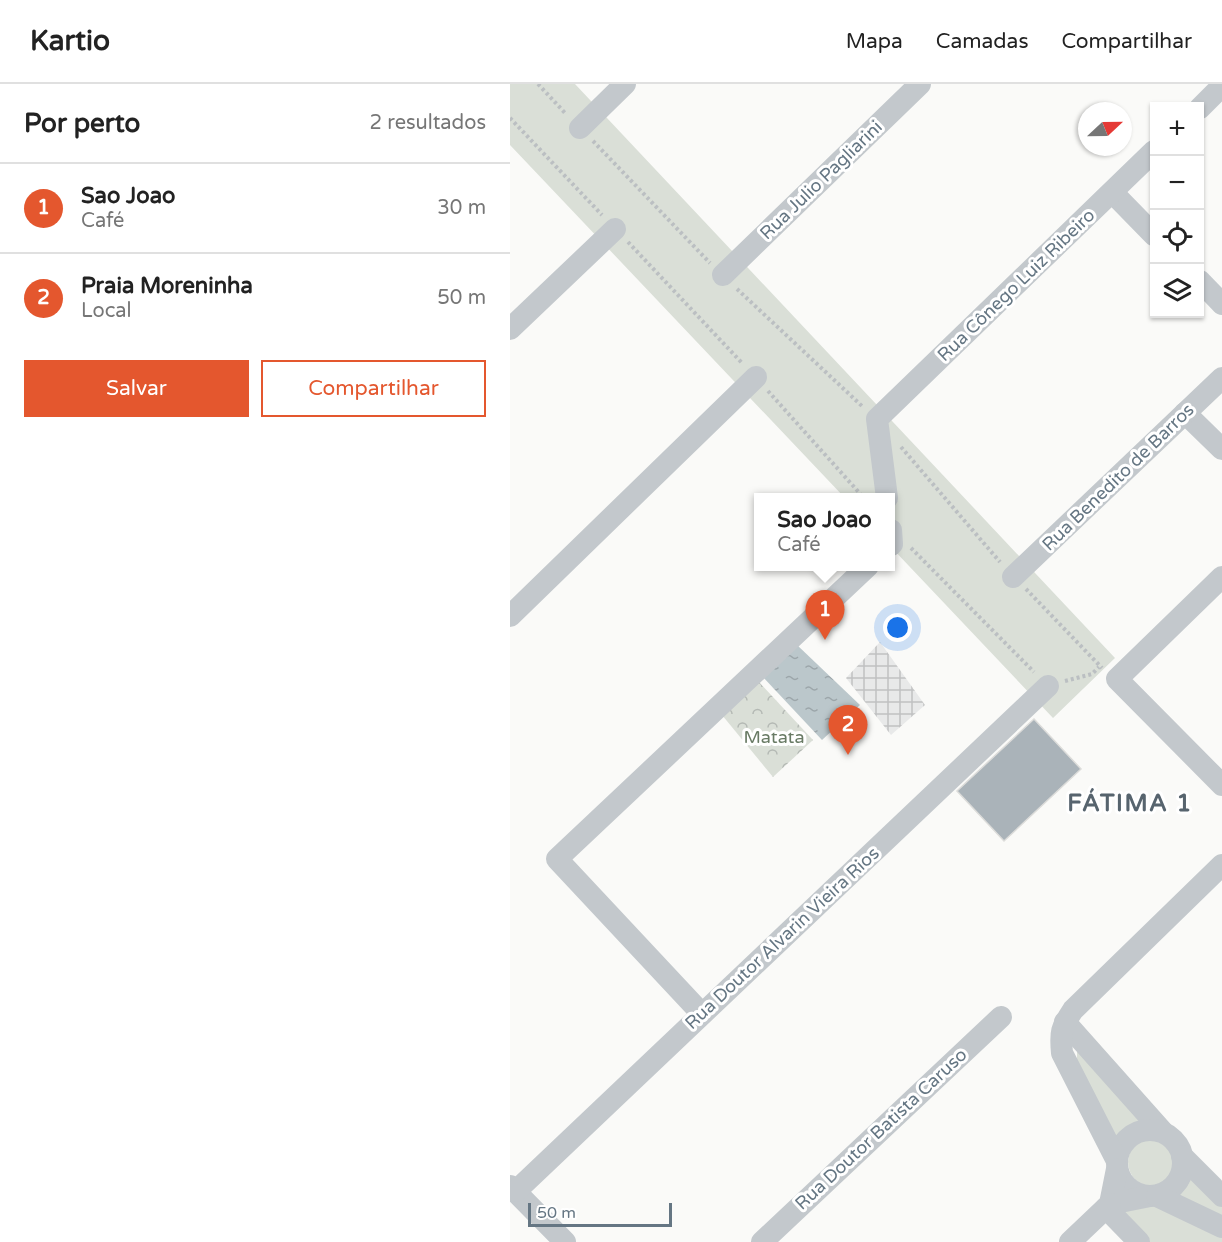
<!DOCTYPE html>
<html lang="pt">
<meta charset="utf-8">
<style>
body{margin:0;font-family:"Varela Round",sans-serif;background:#f2f2f2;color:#222}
.controls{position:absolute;right:18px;top:18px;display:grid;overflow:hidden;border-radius:0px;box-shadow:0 2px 4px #0004}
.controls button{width:54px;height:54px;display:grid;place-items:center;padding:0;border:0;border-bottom:2px solid #e0e0e0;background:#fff;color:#222;font:30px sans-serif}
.compass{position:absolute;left:568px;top:18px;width:54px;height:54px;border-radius:50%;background:#fff;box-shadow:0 2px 4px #0004;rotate:68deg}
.scale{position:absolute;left:18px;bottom:15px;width:144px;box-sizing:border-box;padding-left:6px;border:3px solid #657683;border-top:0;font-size:16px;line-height:21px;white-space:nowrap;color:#657683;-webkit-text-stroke:4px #fff;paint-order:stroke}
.you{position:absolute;left:388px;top:544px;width:21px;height:21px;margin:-15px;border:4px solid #fff;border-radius:50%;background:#1a73e8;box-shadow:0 0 0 9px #1a73e833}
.badge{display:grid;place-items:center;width:39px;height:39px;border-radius:50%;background:#e4572e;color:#fff;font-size:20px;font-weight:700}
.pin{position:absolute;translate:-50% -50px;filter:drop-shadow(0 2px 3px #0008)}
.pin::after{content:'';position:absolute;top:32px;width:21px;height:18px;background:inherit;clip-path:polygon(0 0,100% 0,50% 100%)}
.popup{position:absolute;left:244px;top:409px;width:141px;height:78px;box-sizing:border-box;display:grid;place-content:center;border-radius:0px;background:#fff;filter:drop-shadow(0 2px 4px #0005);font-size:20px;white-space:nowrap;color:#767676}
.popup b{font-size:22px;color:#222}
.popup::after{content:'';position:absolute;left:50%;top:100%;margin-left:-12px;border:12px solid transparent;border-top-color:#fff}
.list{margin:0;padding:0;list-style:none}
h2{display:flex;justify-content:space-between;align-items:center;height:78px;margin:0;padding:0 24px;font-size:26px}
h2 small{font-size:20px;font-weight:400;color:#767676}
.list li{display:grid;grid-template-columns:39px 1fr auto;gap:18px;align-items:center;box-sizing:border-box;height:90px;padding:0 24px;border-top:2px solid #e0e0e0}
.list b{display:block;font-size:22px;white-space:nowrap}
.list p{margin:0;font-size:20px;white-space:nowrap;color:#767676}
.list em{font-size:20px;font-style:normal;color:#767676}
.actions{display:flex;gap:12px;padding:18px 24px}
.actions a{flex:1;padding:14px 0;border:2px solid #e4572e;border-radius:0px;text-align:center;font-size:21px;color:#e4572e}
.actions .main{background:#e4572e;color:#fff}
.icon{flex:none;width:33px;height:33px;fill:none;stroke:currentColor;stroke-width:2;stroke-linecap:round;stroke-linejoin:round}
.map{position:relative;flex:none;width:712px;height:1158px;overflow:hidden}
header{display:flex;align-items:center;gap:36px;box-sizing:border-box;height:84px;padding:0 30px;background:#fff;border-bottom:2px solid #e0e0e0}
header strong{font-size:28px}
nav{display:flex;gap:33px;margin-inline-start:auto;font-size:21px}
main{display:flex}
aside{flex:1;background:#fff}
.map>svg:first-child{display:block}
</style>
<header>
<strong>Kartio</strong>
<nav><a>Mapa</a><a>Camadas</a><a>Compartilhar</a></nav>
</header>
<main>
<aside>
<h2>Por perto<small>2 resultados</small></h2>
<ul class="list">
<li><span class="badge">1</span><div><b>Sao Joao</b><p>Café</p></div><em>30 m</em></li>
<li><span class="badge">2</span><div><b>Praia Moreninha</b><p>Local</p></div><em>50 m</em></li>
</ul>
<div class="actions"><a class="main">Salvar</a><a>Compartilhar</a></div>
</aside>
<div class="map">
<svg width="712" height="1158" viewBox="0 0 712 1158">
<defs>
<pattern id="industrial-grid" width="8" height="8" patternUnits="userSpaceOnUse" patternTransform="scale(1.5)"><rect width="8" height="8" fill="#e8e9e9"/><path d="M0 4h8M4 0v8" fill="none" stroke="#c0c1c2"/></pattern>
<pattern id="forest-crowns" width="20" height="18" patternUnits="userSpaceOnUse" patternTransform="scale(1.5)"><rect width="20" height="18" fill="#dadfd7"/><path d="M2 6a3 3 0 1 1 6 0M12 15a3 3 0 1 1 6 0" fill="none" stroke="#b4b9b4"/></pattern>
<pattern id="water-ripples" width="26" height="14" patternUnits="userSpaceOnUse" patternTransform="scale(1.5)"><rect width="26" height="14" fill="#bbc7cb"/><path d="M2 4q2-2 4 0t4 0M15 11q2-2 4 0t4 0" fill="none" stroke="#9ca6aa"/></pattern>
</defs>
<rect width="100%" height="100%" fill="#fafaf8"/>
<path fill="url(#industrial-grid)" d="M 370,558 L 415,621 L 381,651 L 336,594 Z"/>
<g fill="#dadfd7">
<path d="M 0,0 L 65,0 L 605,574 L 543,634 L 381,463 L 381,414 L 334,413 L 0,61 Z"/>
<path d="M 567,964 L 636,1036 C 622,1040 614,1048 606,1059 L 567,982 Z"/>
<circle cx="643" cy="1078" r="25"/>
<path d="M 679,1094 L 712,1115 L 712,1134 L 663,1112 C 671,1107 675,1103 679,1094 Z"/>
<path d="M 639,1114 L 712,1150 L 712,1158 L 638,1158 L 604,1122 Z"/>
</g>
<path fill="url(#forest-crowns)" d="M 248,597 L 303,656 L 263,693 L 212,631 Z"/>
<path fill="url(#water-ripples)" d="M 286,560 L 350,621 L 312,656 L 251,591 Z"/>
<path fill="#aab3b9" stroke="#dcdcda" stroke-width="1.5" d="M 524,635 L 571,685 L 494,757 L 447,707 Z"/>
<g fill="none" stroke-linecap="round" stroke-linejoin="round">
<g stroke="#bbbfc2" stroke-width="4" stroke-dasharray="3 3" stroke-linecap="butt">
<path d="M 28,0 L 56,30"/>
<path d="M 0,34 L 92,131"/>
<path d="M 83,57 L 200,179"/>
<path d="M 118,158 L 232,279"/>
<path d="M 227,205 L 353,323"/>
<path d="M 258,307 L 354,414"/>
<path d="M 391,363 L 490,478"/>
<path d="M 401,464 L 524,588"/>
<path d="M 516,505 L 592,584"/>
<path d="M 555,597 L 582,590 L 589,583"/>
</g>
<g stroke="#c3c8cc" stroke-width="22">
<path d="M 690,24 L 712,2"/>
<path d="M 70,44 L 115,0"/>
<path d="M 602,108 L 644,151"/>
<path d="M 213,191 L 410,0"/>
<path d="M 690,197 L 712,220"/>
<path d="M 0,245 L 105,145"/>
<path d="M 675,329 L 712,365"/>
<path d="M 377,414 L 367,335 L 644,67"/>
<path d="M 381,446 L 382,460 L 381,461"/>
<path d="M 503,493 L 712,294"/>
<path d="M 712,493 L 607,595 L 712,701"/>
<path d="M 0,532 L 246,293"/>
<path d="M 192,930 L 47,775 L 358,482"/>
<path d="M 555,938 L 653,1048"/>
<circle cx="640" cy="1079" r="33"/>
<path d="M 672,1072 L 712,1112"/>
<path d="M 607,1077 L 552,969 C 550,948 551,944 563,926 L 712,781"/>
<path d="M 607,1085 L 600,1120 L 640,1112"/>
<path d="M 0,1102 L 55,1158"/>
<path d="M 6,1107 L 538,602"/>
<path d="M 647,1112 L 712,1143"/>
<path d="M 596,1124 L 629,1158"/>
<path d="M 252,1158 L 491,933"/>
<path d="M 560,1158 L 600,1120"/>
</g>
</g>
<g text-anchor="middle" stroke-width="6" stroke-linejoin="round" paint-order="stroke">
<g font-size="18" fill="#657683" stroke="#fff">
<text transform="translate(311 96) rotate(-44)" y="6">Rua Julio Pagliarini</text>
<text transform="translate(506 201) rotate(-44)" y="6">Rua Cônego Luiz Ribeiro</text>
<text transform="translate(608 393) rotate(-44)" y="6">Rua Benedito de Barros</text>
<text transform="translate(272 854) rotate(-43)" y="6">Rua Doutor Alvarin Vieira Rios</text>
<text transform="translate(371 1045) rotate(-43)" y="6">Rua Doutor Batista Caruso</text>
</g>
<g font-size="18" fill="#687a64" stroke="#fff">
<text x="264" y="659">Matata</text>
</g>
<g font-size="24" font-weight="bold" letter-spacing="1.5" fill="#57646e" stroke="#fff">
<text x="620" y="727">FÁTIMA 1</text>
</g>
</g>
</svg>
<div class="controls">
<button>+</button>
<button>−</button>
<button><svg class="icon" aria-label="locate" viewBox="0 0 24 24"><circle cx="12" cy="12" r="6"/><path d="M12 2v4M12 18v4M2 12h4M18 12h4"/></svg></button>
<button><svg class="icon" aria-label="layers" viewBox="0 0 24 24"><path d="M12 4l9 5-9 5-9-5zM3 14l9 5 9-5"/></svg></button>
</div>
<svg class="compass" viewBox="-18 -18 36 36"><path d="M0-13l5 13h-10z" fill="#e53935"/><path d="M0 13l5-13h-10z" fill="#767676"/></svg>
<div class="scale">50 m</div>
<div class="you"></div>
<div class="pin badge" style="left:315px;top:556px">1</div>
<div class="popup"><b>Sao Joao</b>Café</div>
<div class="pin badge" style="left:338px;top:671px">2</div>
</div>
</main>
